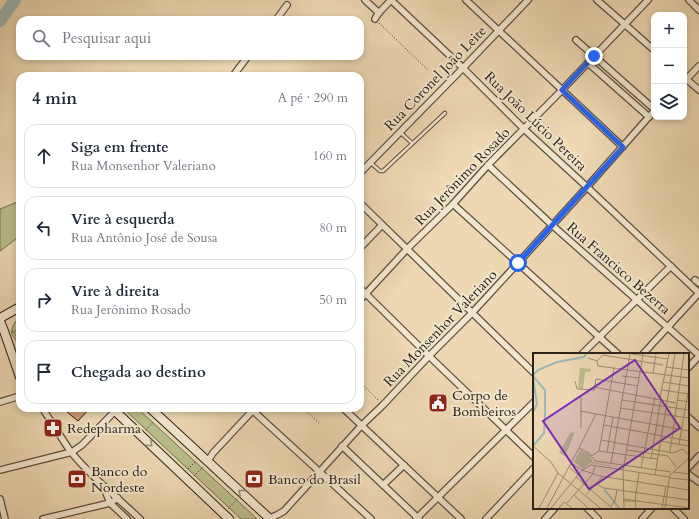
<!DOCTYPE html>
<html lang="pt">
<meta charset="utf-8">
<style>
body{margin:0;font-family:Cardo,serif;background:#f2f2f3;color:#1f2937}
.controls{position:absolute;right:12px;top:12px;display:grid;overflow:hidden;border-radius:8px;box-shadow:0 2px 6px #0003}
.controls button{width:36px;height:36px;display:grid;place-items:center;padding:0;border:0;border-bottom:1px solid #e0e1e3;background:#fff;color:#1f2937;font:20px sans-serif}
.stop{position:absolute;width:12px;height:12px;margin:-9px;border:3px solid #2563eb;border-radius:50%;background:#fff}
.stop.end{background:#2563eb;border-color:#fff;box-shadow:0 1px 4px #0008}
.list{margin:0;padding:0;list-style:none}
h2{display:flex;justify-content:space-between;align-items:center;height:52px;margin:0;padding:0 16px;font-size:17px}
h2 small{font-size:13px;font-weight:400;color:#747a83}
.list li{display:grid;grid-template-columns:26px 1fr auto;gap:12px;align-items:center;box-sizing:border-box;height:64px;margin:0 8px 8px;padding:0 8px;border:1px solid #e0e1e3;border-radius:12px}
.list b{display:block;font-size:15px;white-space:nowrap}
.list p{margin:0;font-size:13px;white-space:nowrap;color:#747a83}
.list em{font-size:13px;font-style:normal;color:#747a83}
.icon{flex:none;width:22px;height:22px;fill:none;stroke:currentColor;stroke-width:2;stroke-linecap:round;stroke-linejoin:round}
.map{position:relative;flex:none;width:699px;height:519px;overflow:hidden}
.search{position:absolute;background:#fff;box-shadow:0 2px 6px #0003;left:16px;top:16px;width:348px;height:44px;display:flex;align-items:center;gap:10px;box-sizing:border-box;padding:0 14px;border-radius:12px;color:#747a83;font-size:15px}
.panel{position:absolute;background:#fff;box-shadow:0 2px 6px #0003;left:16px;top:72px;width:348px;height:340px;border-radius:12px}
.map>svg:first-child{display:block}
</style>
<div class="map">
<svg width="699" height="519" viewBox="0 0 699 519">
<rect width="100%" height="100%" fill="#edd8b3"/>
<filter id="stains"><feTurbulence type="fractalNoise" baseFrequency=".005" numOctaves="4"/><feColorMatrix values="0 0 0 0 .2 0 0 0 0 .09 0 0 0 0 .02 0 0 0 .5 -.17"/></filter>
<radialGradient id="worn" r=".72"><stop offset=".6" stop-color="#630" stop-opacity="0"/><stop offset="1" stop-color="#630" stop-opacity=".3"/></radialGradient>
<g fill="#babe8b" stroke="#727052">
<path d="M 20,201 L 20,236 L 0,251 L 0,209 Z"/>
<path d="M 20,317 L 20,361 L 17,353 L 18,343 C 16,340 13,337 12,334 C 10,328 16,320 20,317 Z"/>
<path d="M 123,408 L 137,408 L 254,516 L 257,519 L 241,519 Z"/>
</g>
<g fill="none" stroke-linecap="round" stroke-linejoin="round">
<path stroke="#9db8b7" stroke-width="12" d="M 0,21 L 15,0"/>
</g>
<path fill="#d39f78" stroke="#2b2119" d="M 62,408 L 90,408 L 78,421 Z"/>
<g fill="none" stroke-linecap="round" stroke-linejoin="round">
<defs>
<g id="lane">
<path d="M 401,133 L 412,143"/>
<path d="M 371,163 L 380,171 L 383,171 L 445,113"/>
</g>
<g id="street">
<path d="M 365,0 L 379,13"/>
<path d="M 466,0 L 623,147"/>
<path d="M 597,0 L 654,50"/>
<path d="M 689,0 L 699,10"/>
<path d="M 375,19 C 378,12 386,6 391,0 L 463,68 L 524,129 L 587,187 L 699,293 L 643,354"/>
<path d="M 276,20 L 287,5"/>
<path d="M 576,40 L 654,109"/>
<path d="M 588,63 L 649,117"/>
<path d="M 233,76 L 248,56"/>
<path d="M 684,77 L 699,90"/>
<path d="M 684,82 L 699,66"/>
<path d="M 488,165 L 552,225 L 699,355"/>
<path d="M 360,173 L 463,68 L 528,0"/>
<path d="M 360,203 L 534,373"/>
<path d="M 453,204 L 618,354"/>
<path d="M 360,248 L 382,225"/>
<path d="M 695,280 L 699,283"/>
<path d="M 360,288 L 429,356 L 534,457"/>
<path d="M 360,300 L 407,249 L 453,204 L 488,165 L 562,90 L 648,0"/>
<path d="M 582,354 L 671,266"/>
<path d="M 688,368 L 699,356"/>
<path d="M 0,402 L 20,396"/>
<path d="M 42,408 C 52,422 61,438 71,452 C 91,477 117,497 140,519"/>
<path d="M 250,408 L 371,519"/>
<path d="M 343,408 L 461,519"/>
<path d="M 688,417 L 699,427"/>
<path d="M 342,446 L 419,519"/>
<path d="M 208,461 L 213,453 L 255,408"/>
<path d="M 688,468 L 699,456"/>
<path d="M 0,470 L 72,452 L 82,445 L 115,411"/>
<path d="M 688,474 L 699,482"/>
<path d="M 383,485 L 404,465"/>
<path d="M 104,488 L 110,503 L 127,519"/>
<path d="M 0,499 L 5,519"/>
<path d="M 587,508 L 598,519"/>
<path d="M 673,508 L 684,519"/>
<path d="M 43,519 L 110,503 L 118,498"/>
<path d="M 268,519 L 277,515 L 284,511 L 361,426 L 383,405 L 429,356 L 472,313 L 518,263 L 587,187 L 654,111"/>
<path d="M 416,519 L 534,402"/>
<path d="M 486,519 L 534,468"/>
<path d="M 545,519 L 555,508"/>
<path d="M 642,519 L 652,508"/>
</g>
<g id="secondary">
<path d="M 0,318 L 20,307"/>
<path d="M 0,321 L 4,331 L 20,377"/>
<path d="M 112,408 L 229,519"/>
<path d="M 150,408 L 270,519"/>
</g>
</defs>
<use href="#lane" stroke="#5c4f40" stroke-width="4.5"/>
<use href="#street" stroke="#5c4f40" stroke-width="8"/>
<use href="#secondary" stroke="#2b2119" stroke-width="10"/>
<g stroke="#2b2119" stroke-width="1" stroke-dasharray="1 2" stroke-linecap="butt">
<path d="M 379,23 L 428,70"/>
<path d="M 18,316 L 20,320"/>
<path d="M 12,332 L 20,328"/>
<path d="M 14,332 L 20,343"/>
<path d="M 360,382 L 378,400"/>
<path d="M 303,408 L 320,424"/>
<path d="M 146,430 L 153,422"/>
<path d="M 188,469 L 196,461"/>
<path d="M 194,476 L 203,467"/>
<path d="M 228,509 L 237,499"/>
</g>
<use href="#lane" stroke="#f3e6ce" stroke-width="2.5"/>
<use href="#street" stroke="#f3e6ce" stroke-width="5.5"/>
<use href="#secondary" stroke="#f3e6ce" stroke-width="8"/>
</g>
<defs><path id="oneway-chevron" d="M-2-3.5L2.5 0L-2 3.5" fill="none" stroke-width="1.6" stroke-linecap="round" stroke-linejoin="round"/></defs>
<g stroke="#998d7d">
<use href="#oneway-chevron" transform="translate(150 444) rotate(43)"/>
<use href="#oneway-chevron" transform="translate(241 492) rotate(-137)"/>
</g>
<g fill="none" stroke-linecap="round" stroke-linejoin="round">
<path stroke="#2563eb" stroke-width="5" d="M 518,263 L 623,147 L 562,90 L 594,56"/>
</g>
<defs>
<symbol id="civic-square" viewBox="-11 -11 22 22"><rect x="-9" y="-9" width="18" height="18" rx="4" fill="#8f2418" stroke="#f3e6ce"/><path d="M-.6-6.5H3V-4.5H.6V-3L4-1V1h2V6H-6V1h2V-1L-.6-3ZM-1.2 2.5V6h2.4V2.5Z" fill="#fff"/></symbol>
<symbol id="pharmacy-square" viewBox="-11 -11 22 22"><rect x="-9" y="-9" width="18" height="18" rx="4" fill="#8f2418" stroke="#f3e6ce"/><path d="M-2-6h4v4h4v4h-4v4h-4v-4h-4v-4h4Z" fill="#fff"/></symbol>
<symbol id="bank-square" viewBox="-11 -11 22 22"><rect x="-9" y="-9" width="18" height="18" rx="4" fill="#8f2418" stroke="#f3e6ce"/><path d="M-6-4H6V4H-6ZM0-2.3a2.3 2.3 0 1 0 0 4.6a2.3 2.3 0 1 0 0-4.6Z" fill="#fff"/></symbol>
</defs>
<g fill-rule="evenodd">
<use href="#civic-square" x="427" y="392" width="22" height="22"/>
<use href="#pharmacy-square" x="42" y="417" width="22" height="22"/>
<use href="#bank-square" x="66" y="468" width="22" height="22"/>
<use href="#bank-square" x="243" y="468" width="22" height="22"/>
</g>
<g text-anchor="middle" stroke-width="4" stroke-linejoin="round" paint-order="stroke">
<g font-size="14" fill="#2b2119" stroke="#f3e6ce">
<text transform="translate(435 78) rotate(-46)" y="5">Rua Coronel João Leite</text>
<text transform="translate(536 121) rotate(44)" y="5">Rua João Lúcio Pereira</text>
<text transform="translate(462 176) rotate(-46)" y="5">Rua Jerônimo Rosado</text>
<text transform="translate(619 268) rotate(41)" y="5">Rua Francisco Bezerra</text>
<text transform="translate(440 328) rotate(-46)" y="5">Rua Monsenhor Valeriano</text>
</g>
<g font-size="14" fill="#2b2119" stroke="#f3e6ce" text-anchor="start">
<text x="452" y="400">Corpo de<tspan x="452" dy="16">Bombeiros</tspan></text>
<text x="67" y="433">Redepharma</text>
<text x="91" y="476">Banco do<tspan x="91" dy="16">Nordeste</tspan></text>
<text x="268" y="484">Banco do Brasil</text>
</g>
</g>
<g transform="translate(533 353)">
<rect width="156" height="156" fill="#edd8b3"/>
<path d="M 47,15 L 58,16 L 57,19 L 52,19 L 50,37 L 45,35 ZM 42,79 L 32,103 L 26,100 L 37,80 ZM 47,97 L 56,101 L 60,109 L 90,115 L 57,110 L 50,116 L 41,109 Z" fill="#babe8b"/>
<path fill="none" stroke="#9db8b7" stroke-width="2" d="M 0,22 L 5,17 L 24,9 L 51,4 L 53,1M 0,23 L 12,37 L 12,63 L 11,80 L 0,93M 0,59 L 4,51 L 0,25M 71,136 L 86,155"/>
<path fill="none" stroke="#9f8f75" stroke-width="1" d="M 99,1 L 135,6M 55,5 L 64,8 L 70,2 L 130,12M 64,8 L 65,13 L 156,25M 133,14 L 156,17M 120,20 L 123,1M 89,23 L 106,25 L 110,1M 42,28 L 44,36 L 61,37M 130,29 L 156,33M 61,34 L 143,50M 129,37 L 156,41M 61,38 L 63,26 L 105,33M 127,44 L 136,1M 89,47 L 156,57M 144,47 L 156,49M 87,55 L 156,65M 47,58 L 156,78M 71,72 L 156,88M 48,75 L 48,44M 68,87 L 140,100 L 150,96 L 156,103M 127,88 L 156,93M 146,91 L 156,34M 0,93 L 18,109 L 25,120M 46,95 L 63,61M 94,97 L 135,103 L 143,114M 66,98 L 124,106M 74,99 L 80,64M 137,99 L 151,1M 58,103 L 66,98 L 81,15M 118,106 L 128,45M 38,110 L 49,117 L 58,112 L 136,124M 78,110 L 97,1M 36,114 L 45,122M 108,115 L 122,44M 141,119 L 156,121M 25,120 L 67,155M 122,122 L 142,1M 43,124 L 79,155M 137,125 L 156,127M 63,131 L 71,135 L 156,147M 41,142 L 55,155M 53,142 L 70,123M 90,146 L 156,155M 102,147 L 106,120M 90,148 L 102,148 L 103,155M 33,151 L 60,121 L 62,112M 77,154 L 82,148 L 84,137M 6,155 L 25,120M 14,155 L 46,95 L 56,100 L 62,108 L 138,119M 18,155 L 49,117 L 67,123 L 156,137M 26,155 L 31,149 L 39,155M 91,155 L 90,118 L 106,25M 129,155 L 133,133M 132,155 L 137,122 L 156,105"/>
<path fill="#7b2cbf" fill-opacity="0.15" stroke="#7b2cbf" stroke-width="2" d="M 102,7 L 147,75 L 56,136 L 10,68 Z"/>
<rect width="156" height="156" fill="none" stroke="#2b2119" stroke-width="2"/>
</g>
<rect width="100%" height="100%" filter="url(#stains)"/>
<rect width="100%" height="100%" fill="url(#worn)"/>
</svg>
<div class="controls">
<button>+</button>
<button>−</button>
<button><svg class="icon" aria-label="layers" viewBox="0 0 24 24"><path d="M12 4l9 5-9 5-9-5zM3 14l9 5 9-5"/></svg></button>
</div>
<div class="stop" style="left:518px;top:263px"></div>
<div class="stop end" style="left:594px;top:56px"></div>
<div class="search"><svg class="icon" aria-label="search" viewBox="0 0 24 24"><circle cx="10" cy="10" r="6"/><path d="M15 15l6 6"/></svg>Pesquisar aqui</div>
<section class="panel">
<h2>4 min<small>A pé · 290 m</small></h2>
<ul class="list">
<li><svg class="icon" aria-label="ahead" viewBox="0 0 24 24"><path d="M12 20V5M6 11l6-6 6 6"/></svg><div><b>Siga em frente</b><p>Rua Monsenhor Valeriano</p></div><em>160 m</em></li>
<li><svg class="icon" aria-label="left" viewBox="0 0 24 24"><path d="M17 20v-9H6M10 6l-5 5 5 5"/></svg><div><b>Vire à esquerda</b><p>Rua Antônio José de Sousa</p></div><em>80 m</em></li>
<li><svg class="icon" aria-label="right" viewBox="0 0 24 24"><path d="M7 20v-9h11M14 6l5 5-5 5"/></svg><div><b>Vire à direita</b><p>Rua Jerônimo Rosado</p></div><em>50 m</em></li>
<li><svg class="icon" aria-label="arrive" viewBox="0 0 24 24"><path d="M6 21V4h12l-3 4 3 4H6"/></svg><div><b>Chegada ao destino</b></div></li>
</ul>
</section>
</div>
